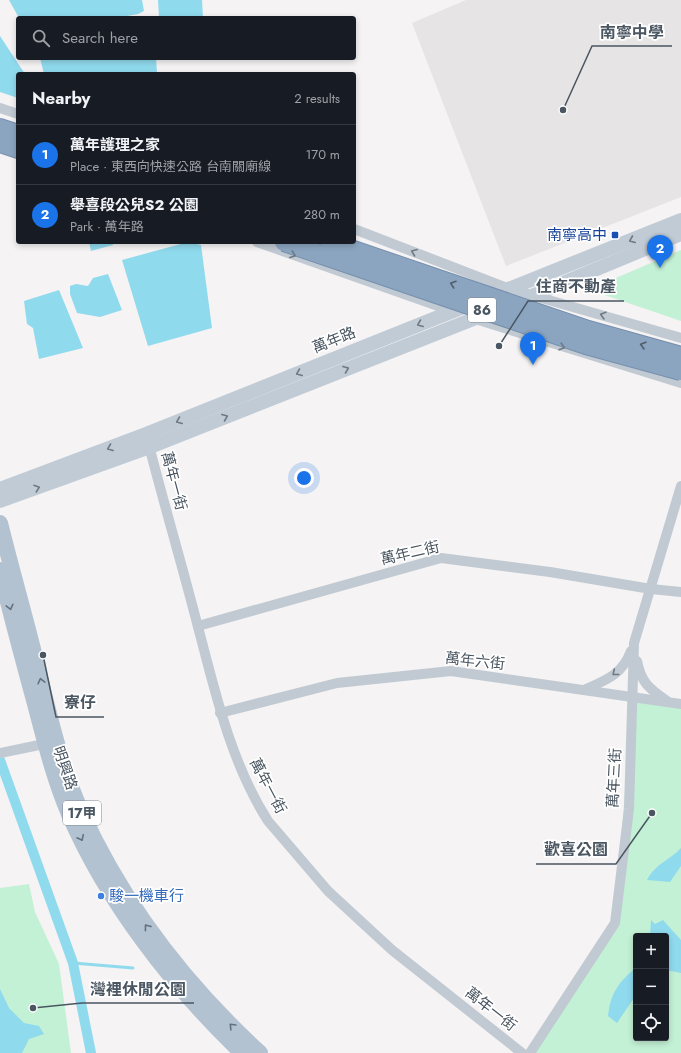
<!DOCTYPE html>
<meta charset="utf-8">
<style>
body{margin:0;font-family:Jost,"Noto Sans TC",sans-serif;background:#20242c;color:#f1f3f6}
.controls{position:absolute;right:12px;bottom:12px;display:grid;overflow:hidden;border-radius:4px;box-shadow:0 2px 6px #0003}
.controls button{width:36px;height:36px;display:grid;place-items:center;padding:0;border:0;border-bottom:1px solid #363941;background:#171b24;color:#f1f3f6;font:20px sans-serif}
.you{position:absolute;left:304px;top:478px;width:14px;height:14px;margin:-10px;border:3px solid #fff;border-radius:50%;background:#1a73e8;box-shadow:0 0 0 6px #1a73e833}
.badge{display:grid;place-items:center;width:26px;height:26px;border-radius:50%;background:#1a73e8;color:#fff;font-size:13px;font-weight:700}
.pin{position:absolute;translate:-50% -33px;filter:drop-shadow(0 1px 2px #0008)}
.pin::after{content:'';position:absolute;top:21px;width:14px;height:12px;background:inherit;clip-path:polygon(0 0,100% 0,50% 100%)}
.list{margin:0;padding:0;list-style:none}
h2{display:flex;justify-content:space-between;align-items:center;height:52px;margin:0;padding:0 16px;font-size:17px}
h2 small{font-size:13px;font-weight:400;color:#9ea1a6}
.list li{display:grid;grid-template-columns:26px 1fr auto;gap:12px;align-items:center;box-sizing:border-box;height:60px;padding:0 16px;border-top:1px solid #363941}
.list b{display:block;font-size:15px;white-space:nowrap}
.list p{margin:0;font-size:13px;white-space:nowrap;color:#9ea1a6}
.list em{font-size:13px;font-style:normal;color:#9ea1a6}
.icon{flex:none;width:22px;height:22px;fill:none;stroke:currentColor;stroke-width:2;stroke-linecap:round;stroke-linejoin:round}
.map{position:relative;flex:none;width:681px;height:1053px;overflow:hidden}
.search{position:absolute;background:#171b24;box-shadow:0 2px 6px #0003;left:16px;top:16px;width:340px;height:44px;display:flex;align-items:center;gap:10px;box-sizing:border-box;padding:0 14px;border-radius:4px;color:#9ea1a6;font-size:15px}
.panel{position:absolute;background:#171b24;box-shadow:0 2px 6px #0003;left:16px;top:72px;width:340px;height:172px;border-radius:4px}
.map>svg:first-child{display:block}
</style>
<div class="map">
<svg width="681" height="1053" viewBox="0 0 681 1053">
<rect width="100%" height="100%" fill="#f5f3f3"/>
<path fill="#e6e4e5" d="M 466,0 L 681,0 L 681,197 L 506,266 L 412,23 Z"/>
<g fill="#c3f1d5" fill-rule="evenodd">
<path d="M 681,250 L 681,321 L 590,290 L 595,287 Z"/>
<path d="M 632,697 L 681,704 L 681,1053 L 530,1053 L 615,923 ZM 636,936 L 666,936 L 666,1038 L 636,1038 Z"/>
<path d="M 29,884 L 35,912 L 59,964 L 71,1053 L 0,1053 L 0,888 Z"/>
</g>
<g fill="#90daee">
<path d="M 9,0 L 142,0 L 144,11 L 138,14 L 116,18 L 19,18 Z"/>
<path d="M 158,0 L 202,0 L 203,18 L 159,18 Z"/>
<path d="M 0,36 L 25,74 L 18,74 L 18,98 L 0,92 Z"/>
<path d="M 40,58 L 156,58 L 157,73 L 156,74 L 44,74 Z"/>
<path d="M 89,242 L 112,242 L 113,245 L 91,251 Z"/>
<path d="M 188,242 L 201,245 L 212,328 L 148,346 L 122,260 Z"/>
<path d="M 108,274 L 122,310 L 100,317 L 77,313 L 70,294 L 70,286 L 76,284 L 88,286 L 93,278 Z"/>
<path d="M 59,290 L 83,348 L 39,359 L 33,328 L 27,324 L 24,301 Z"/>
<path d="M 681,848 L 681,866 L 670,882 L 647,880 C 656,863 669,861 681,848 Z"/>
<path d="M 651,920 L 655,924 L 663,920 L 681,940 L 681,973 L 666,970 L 666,936 L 650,936 Z"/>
<path d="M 636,968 L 636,995 L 617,1023 L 608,1016 C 610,994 619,981 636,968 Z"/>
<path d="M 0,989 L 9,1008 L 24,1023 L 39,1026 L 44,1034 L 29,1039 L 22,1053 L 0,1053 Z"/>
</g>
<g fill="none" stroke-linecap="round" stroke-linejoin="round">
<path stroke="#90daee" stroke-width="3" d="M 73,963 L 133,968"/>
<path stroke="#90daee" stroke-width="10" d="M 0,760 L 73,963 L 91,1053"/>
<defs>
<g id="highway">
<path d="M 0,128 L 18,134"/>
<path d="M 0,143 L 18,149"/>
</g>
</defs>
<use href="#highway" stroke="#7690ad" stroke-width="20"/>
<g stroke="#c1cad2" stroke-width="10">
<path d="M 0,108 L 18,114"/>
<path d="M 354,229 L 510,289 L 681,338"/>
<path d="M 257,242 L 455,312"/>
<path d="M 472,318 L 681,383"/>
<path d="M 148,442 C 164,504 182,565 198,627 C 216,694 230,761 268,821 L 328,891 L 392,950 L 522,1053"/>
<path d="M 198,626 L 441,558 L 550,572 L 651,589 L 681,592"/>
<path d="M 637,661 C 641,683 650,689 667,701"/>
<path d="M 584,690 C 606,680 622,675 631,651"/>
<path d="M 220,713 L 337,683 L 451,671 L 681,704"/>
<path d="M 0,753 L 44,744"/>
<path d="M 530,1053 L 615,923 L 629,809 L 634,643 L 681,486"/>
</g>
<g stroke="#c1cbd6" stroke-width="14">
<path d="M 0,489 L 146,434 L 681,220"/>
<path d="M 0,501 L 150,447 L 534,295 L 681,234"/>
</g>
<g stroke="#b3c2d1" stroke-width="16">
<path d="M 0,523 C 11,568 24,612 35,657 C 48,709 59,762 81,811 C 123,904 185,984 260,1053"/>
<path d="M 0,570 C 11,615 23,660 35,704 C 45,742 54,779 69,814 C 107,902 173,987 242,1053"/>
</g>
<use href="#highway" stroke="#8ba5c1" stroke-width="18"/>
<defs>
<g id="highway-bridge">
<path d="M 284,242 L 586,345 L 681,371"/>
<path d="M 330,242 L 588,330 L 681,356"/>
</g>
</defs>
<use href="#highway-bridge" stroke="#7690ad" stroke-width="20" stroke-linecap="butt"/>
<use href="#highway-bridge" stroke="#8ba5c1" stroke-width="18"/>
</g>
<defs><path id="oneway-chevron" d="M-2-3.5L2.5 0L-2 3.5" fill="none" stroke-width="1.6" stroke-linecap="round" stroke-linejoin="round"/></defs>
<g stroke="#6e7984">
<use href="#oneway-chevron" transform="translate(632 240) rotate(158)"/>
<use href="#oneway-chevron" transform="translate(420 324) rotate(158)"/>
<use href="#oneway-chevron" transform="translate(346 369) rotate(-22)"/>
<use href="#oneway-chevron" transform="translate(299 373) rotate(158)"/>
<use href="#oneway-chevron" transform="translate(225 417) rotate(-22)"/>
<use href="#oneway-chevron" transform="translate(179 421) rotate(158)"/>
<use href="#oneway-chevron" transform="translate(110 448) rotate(159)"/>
<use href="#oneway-chevron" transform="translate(37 488) rotate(-19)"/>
</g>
<g stroke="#6e7983">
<use href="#oneway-chevron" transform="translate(414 252) rotate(-159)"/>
<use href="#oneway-chevron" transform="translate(293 255) rotate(20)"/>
<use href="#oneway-chevron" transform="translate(603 315) rotate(-164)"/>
<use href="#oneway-chevron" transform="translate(562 347) rotate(18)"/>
<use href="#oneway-chevron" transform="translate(615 673) rotate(141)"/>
</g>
<g stroke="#505e6b">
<use href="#oneway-chevron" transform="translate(453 284) rotate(-161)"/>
<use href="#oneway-chevron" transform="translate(643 345) rotate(-164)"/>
</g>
<g stroke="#64717d">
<use href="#oneway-chevron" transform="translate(10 607) rotate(76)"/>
<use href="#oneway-chevron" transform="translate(41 681) rotate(-104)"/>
<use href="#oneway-chevron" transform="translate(81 838) rotate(64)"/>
<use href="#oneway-chevron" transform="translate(147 927) rotate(-127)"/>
<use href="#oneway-chevron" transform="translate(232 1026) rotate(-134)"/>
</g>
<rect fill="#1a4fb4" stroke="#fff" stroke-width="1.5" x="611" y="231" width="8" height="8" rx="2"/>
<circle fill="#3f7fe0" stroke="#fff" stroke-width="1.5" cx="101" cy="896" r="4"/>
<g text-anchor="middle" stroke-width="3.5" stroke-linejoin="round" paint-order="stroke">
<g fill="#fff" stroke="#808990" stroke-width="1">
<rect x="468" y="298" width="28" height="24" rx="3"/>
<rect x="63" y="801" width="38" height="24" rx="3"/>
</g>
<g font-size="14" font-weight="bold" fill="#4a5661">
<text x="482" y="315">86</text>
<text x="82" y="818">17甲</text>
</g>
<g font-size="15" fill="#164399" stroke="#fff" text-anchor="end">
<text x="607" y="240">南寧高中</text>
</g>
<g font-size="15" fill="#4a5661" stroke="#fff">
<text transform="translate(334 340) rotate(-22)" y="5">萬年路</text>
<text transform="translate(174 481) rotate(75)" y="5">萬年一街</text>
<text transform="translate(410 553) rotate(-13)" y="5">萬年二街</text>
<text transform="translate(475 661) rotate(6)" y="5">萬年六街</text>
<text transform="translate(65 768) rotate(71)" y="5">明興路</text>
<text transform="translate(614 778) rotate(-87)" y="5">萬年三街</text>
<text transform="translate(268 786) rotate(62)" y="5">萬年一街</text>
<text transform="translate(491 1009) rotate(38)" y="5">萬年一街</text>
</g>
<g font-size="15" fill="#366cbe" stroke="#fff" text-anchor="start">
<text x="109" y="901">駿一機車行</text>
</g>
</g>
<path fill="none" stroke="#4a5661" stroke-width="1.5" d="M563 110L592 46H672M499 346L528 301H624M43 655L56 717H104M652 813L616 864H536M33 1008L82 1003H194"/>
<g fill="#4a5661" stroke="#fff" stroke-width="1.5">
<circle cx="563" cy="110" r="4"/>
<circle cx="499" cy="346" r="4"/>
<circle cx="43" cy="655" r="4"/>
<circle cx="652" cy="813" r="4"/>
<circle cx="33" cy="1008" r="4"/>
</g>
<g font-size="16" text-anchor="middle" font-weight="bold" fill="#4a5661" stroke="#fff" stroke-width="3.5" stroke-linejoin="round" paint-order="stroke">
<text x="632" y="38">南寧中學</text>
<text x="576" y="292">住商不動產</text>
<text x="80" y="708">寮仔</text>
<text x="576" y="855">歡喜公園</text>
<text x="138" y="995">灣裡休閒公園</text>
</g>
</svg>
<div class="controls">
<button>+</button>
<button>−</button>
<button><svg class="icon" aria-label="locate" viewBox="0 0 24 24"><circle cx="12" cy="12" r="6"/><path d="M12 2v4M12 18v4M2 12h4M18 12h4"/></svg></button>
</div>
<div class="you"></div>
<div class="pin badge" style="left:533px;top:365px">1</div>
<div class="pin badge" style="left:660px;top:268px">2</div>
<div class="search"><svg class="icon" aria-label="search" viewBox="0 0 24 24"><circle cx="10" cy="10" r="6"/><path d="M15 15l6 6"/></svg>Search here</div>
<section class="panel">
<h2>Nearby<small>2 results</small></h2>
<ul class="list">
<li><span class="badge">1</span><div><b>萬年護理之家</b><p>Place · 東西向快速公路 台南關廟線</p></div><em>170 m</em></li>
<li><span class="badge">2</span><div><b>舉喜段公兒S2 公園</b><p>Park · 萬年路</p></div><em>280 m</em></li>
</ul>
</section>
</div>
